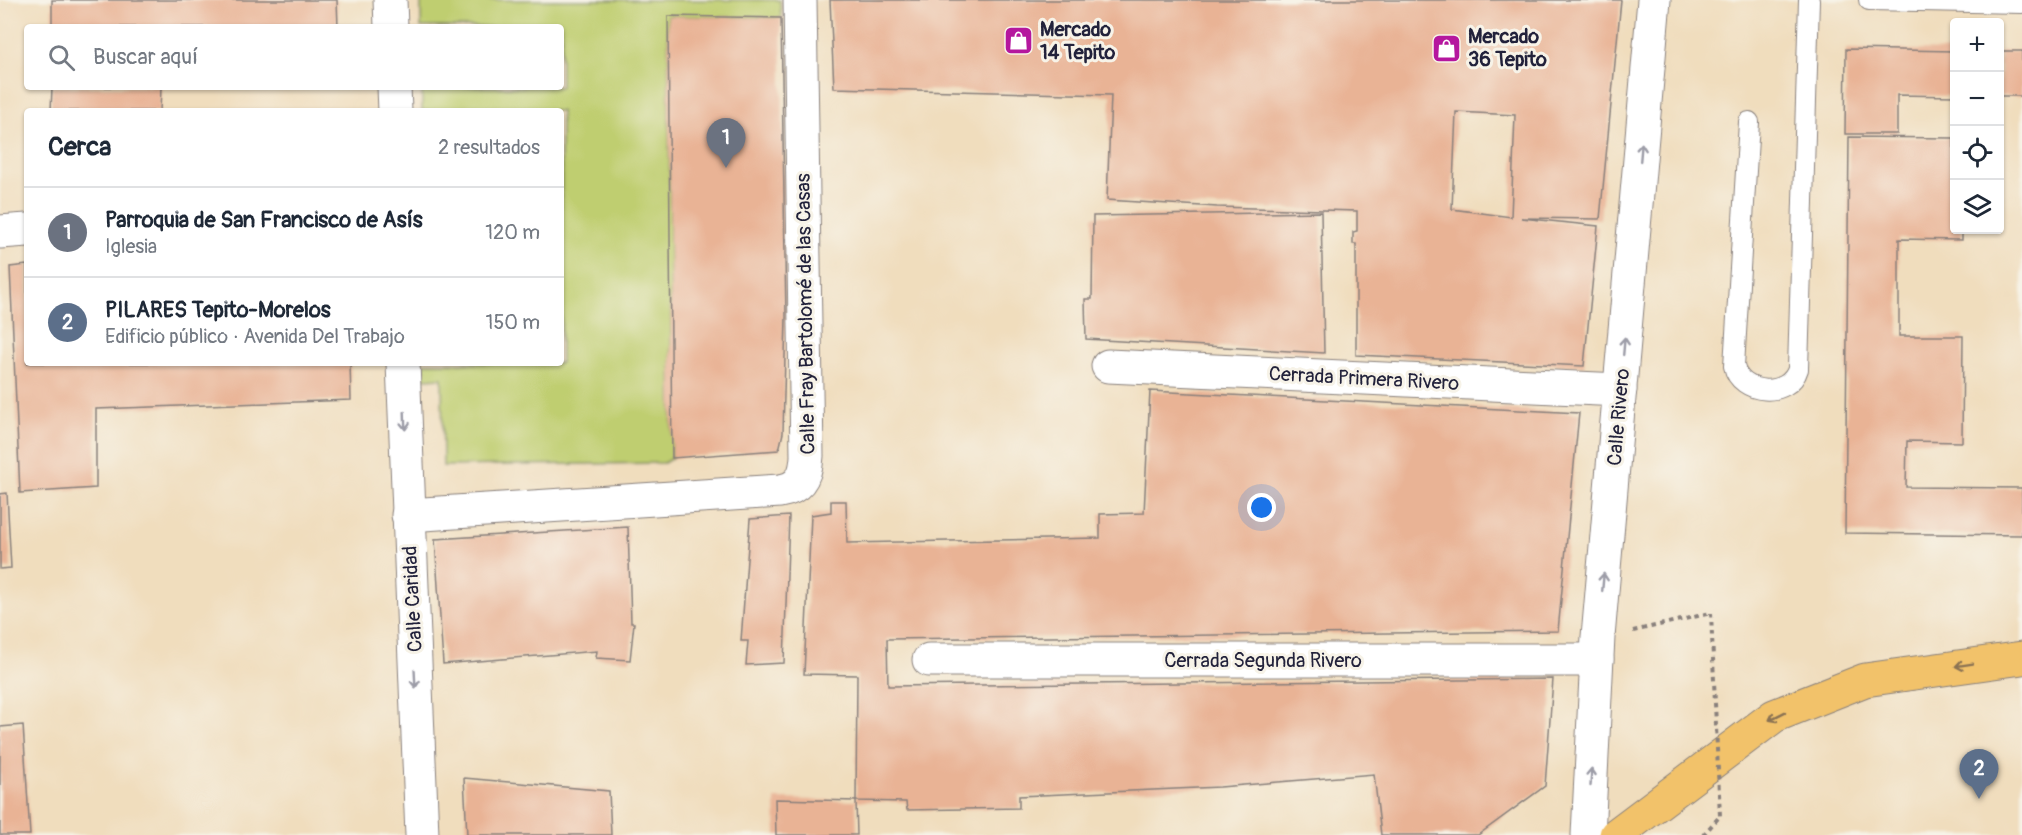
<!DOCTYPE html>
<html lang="es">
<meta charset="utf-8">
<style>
body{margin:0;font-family:Pangolin,sans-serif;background:#f2f2f3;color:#1f2937}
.controls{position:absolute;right:18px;top:18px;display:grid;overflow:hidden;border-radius:6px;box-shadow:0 2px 4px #0004}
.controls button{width:54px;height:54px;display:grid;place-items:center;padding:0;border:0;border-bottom:2px solid #e0e1e3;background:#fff;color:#1f2937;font:30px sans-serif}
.you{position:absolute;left:1262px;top:508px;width:21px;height:21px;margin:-15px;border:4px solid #fff;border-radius:50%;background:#1a73e8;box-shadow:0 0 0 9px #1a73e833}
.badge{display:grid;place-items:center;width:39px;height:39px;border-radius:50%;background:#b5179e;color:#fff;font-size:20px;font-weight:700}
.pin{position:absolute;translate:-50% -50px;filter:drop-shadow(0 2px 3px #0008)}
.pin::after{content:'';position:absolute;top:32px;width:21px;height:18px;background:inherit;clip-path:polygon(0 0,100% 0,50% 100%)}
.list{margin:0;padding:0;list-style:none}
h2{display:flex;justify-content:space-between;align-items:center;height:78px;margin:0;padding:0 24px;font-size:26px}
h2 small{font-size:20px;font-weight:400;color:#747a83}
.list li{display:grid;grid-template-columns:39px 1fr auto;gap:18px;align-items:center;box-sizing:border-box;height:90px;padding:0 24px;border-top:2px solid #e0e1e3}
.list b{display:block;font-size:22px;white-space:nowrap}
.list p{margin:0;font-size:20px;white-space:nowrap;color:#747a83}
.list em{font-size:20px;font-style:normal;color:#747a83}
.icon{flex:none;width:33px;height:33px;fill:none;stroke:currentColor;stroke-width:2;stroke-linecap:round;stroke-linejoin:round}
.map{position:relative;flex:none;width:2022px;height:835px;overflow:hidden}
.search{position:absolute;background:#fff;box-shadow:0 2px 4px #0004;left:24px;top:24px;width:540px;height:66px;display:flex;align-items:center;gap:15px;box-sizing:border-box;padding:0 21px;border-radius:6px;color:#747a83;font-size:22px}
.panel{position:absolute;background:#fff;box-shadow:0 2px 4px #0004;left:24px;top:108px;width:540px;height:258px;border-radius:6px}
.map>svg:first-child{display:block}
</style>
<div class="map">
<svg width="2022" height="835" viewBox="0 0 2022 835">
<rect width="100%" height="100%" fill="#f7f3e8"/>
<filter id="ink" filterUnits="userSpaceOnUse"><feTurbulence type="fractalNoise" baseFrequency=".0167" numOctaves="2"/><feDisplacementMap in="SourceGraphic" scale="12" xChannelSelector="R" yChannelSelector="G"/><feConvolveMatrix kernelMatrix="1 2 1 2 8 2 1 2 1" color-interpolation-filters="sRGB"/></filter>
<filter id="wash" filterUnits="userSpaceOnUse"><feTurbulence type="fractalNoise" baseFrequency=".008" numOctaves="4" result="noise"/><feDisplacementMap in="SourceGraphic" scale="24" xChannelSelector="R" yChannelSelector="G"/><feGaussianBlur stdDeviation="1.35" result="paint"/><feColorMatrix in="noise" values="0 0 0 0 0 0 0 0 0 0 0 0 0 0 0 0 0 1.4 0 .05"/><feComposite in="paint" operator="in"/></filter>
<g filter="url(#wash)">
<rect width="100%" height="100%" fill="#f0ddbd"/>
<path fill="#bfce70" stroke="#707856" stroke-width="1.5" d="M 421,0 L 780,0 L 781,18 L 668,16 L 672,458 L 664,463 L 443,466 L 442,378 L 424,379 L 424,363 L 561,363 L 561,111 L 422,111 L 422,87 L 561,87 L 561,27 L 421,27 Z"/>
<g id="blocks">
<g fill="#e9b395" fill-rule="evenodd">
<path d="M 52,0 L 337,0 L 338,27 L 52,27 Z"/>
<path d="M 830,0 L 1621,0 L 1600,219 L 1521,218 L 1598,226 L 1584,366 L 1356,355 L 1356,244 L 1353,244 L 1353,232 L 1357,231 L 1357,211 L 1217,207 L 1107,200 L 1111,95 L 834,88 ZM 1456,112 L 1515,115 L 1511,217 L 1452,209 Z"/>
<path d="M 668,16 L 781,18 L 786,317 L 783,433 L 779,450 L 672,458 Z"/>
<path d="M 1846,49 L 1954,51 L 1954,96 L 1897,95 L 1897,134 L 1845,134 Z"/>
<rect x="2000" y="51" width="22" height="45"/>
<path d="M 52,87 L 161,87 L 160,111 L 51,111 Z"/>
<path d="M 1849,137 L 1954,138 L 1954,230 L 1962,230 L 1962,240 L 1899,239 L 1899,336 L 1963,336 L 1962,442 L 1907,441 L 1906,487 L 2022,488 L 2022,535 L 1845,533 Z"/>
<path d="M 1321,212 L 1324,353 L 1086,339 L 1085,299 L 1092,299 L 1093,216 Z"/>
<path d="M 27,265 L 27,363 L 350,363 L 351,400 L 96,409 L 96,488 L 20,493 L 10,267 Z"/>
<path d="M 1150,391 L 1579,413 L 1558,631 L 887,639 L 888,686 L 1553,679 L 1545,786 L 1478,835 L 1381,835 L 1374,774 L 1220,787 L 1019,796 L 1019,808 L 907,810 L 906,802 L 856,801 L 857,675 L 804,674 L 811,515 L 831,512 L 831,501 L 846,501 L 847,543 L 1100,538 L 1100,514 L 1144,513 Z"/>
<path d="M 7,493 L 11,568 L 0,569 L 0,494 Z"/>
<path d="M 789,516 L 784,663 L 746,665 L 748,641 L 741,641 L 750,519 Z"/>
<path d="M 628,527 L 631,623 L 634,623 L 630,660 L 596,658 L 597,651 L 443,664 L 435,539 Z"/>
<path d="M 23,725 L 30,835 L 0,835 L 0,727 Z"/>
<path d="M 464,778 L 609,791 L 611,835 L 467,835 Z"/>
<path d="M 775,799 L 856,801 L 857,835 L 776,835 Z"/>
</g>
</g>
</g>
<g filter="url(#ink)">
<use href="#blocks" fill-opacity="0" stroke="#89807c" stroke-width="1.5"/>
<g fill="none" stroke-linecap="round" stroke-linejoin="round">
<defs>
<g id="lane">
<path d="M 1869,0 L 2022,3"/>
<path d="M 1749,122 L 1734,366 C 1740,395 1789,399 1798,369 L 1809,0"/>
</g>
<g id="street">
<path d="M 390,0 L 391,27"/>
<path d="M 394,87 L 395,111"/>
<path d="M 0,232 L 27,230"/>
<path d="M 403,363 L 422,835"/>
<path d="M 1108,366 L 1620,390"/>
<path d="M 408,515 L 780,491 C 800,488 806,476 807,456 L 800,0"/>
<path d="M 929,660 L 1597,660"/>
<path d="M 1588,835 L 1598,637 L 1654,0"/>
</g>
<path id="primary" d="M 1616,835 L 1774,716 L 1865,680 L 2022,658"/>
</defs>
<use href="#lane" stroke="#89807c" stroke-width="22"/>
<use href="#street" stroke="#89807c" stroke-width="35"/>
<use href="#primary" stroke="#89807c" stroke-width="35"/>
<g stroke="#89807c" stroke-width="4" stroke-dasharray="4.5 4.5" stroke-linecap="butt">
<path d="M 1633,631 L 1711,613"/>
<path d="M 1703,835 L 1720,816"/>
</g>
<use href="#lane" stroke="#fff" stroke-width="20"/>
<use href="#street" stroke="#fff" stroke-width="33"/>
<use href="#primary" stroke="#f2c26a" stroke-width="33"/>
<path stroke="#89807c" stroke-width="4" stroke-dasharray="4.5 4.5" stroke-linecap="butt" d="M 1711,613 L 1720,816"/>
</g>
<defs><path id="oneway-shaft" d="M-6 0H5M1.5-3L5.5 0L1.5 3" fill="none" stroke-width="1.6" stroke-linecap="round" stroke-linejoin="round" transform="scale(1.5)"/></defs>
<g stroke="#9c9ca7">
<use href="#oneway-shaft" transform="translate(1641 152) rotate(-85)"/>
<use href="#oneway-shaft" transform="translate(1624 346) rotate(-85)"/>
<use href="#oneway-shaft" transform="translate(405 421) rotate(88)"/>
<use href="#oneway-shaft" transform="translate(1603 582) rotate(-85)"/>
<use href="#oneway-shaft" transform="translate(415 679) rotate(87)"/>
<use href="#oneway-shaft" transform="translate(1591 777) rotate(-87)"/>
</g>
<g stroke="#8a7252">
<use href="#oneway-shaft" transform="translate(1964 665) rotate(171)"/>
<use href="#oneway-shaft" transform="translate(1777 716) rotate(153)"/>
</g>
</g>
<defs>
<symbol id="shop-square" viewBox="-11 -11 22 22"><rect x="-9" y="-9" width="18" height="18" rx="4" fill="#b5179e" stroke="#f7f3e8"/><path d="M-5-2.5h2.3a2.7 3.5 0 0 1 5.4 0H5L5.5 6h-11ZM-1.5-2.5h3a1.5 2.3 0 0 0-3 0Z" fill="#fff"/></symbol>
</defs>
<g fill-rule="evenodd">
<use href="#shop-square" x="1002" y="24" width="33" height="33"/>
<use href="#shop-square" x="1430" y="32" width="33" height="33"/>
</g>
<g text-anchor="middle" stroke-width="6" stroke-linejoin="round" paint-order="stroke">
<g font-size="20" font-weight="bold" fill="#22223b" stroke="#f7f3e8" text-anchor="start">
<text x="1040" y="36">Mercado<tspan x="1040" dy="23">14 Tepito</tspan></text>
<text x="1468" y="43">Mercado<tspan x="1468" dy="23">36 Tepito</tspan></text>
</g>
<g font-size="20" fill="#22223b" stroke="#f7f3e8">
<text transform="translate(805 314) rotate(-91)" y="7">Calle Fray Bartolomé de las Casas</text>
<text transform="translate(1364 378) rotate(3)" y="7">Cerrada Primera Rivero</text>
<text transform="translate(1618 417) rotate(-85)" y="7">Calle Rivero</text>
<text transform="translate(412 599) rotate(-93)" y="7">Calle Caridad</text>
<text x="1263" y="667">Cerrada Segunda Rivero</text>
</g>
</g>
</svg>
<div class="controls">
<button>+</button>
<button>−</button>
<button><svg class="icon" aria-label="locate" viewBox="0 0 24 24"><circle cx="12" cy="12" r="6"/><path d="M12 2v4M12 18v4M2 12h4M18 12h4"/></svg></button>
<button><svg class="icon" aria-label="layers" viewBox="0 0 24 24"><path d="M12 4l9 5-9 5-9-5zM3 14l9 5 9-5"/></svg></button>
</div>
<div class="you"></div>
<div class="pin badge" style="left:726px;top:168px;background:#6b7280">1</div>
<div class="pin badge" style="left:1979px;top:799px;background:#5c6f8a">2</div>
<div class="search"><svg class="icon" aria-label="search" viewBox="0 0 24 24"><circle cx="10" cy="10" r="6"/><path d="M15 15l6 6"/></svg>Buscar aquí</div>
<section class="panel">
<h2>Cerca<small>2 resultados</small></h2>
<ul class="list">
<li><span class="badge" style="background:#6b7280">1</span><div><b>Parroquia de San Francisco de Asís</b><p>Iglesia</p></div><em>120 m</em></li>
<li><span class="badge" style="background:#5c6f8a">2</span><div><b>PILARES Tepito-Morelos</b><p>Edificio público · Avenida Del Trabajo</p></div><em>150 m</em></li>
</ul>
</section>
</div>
